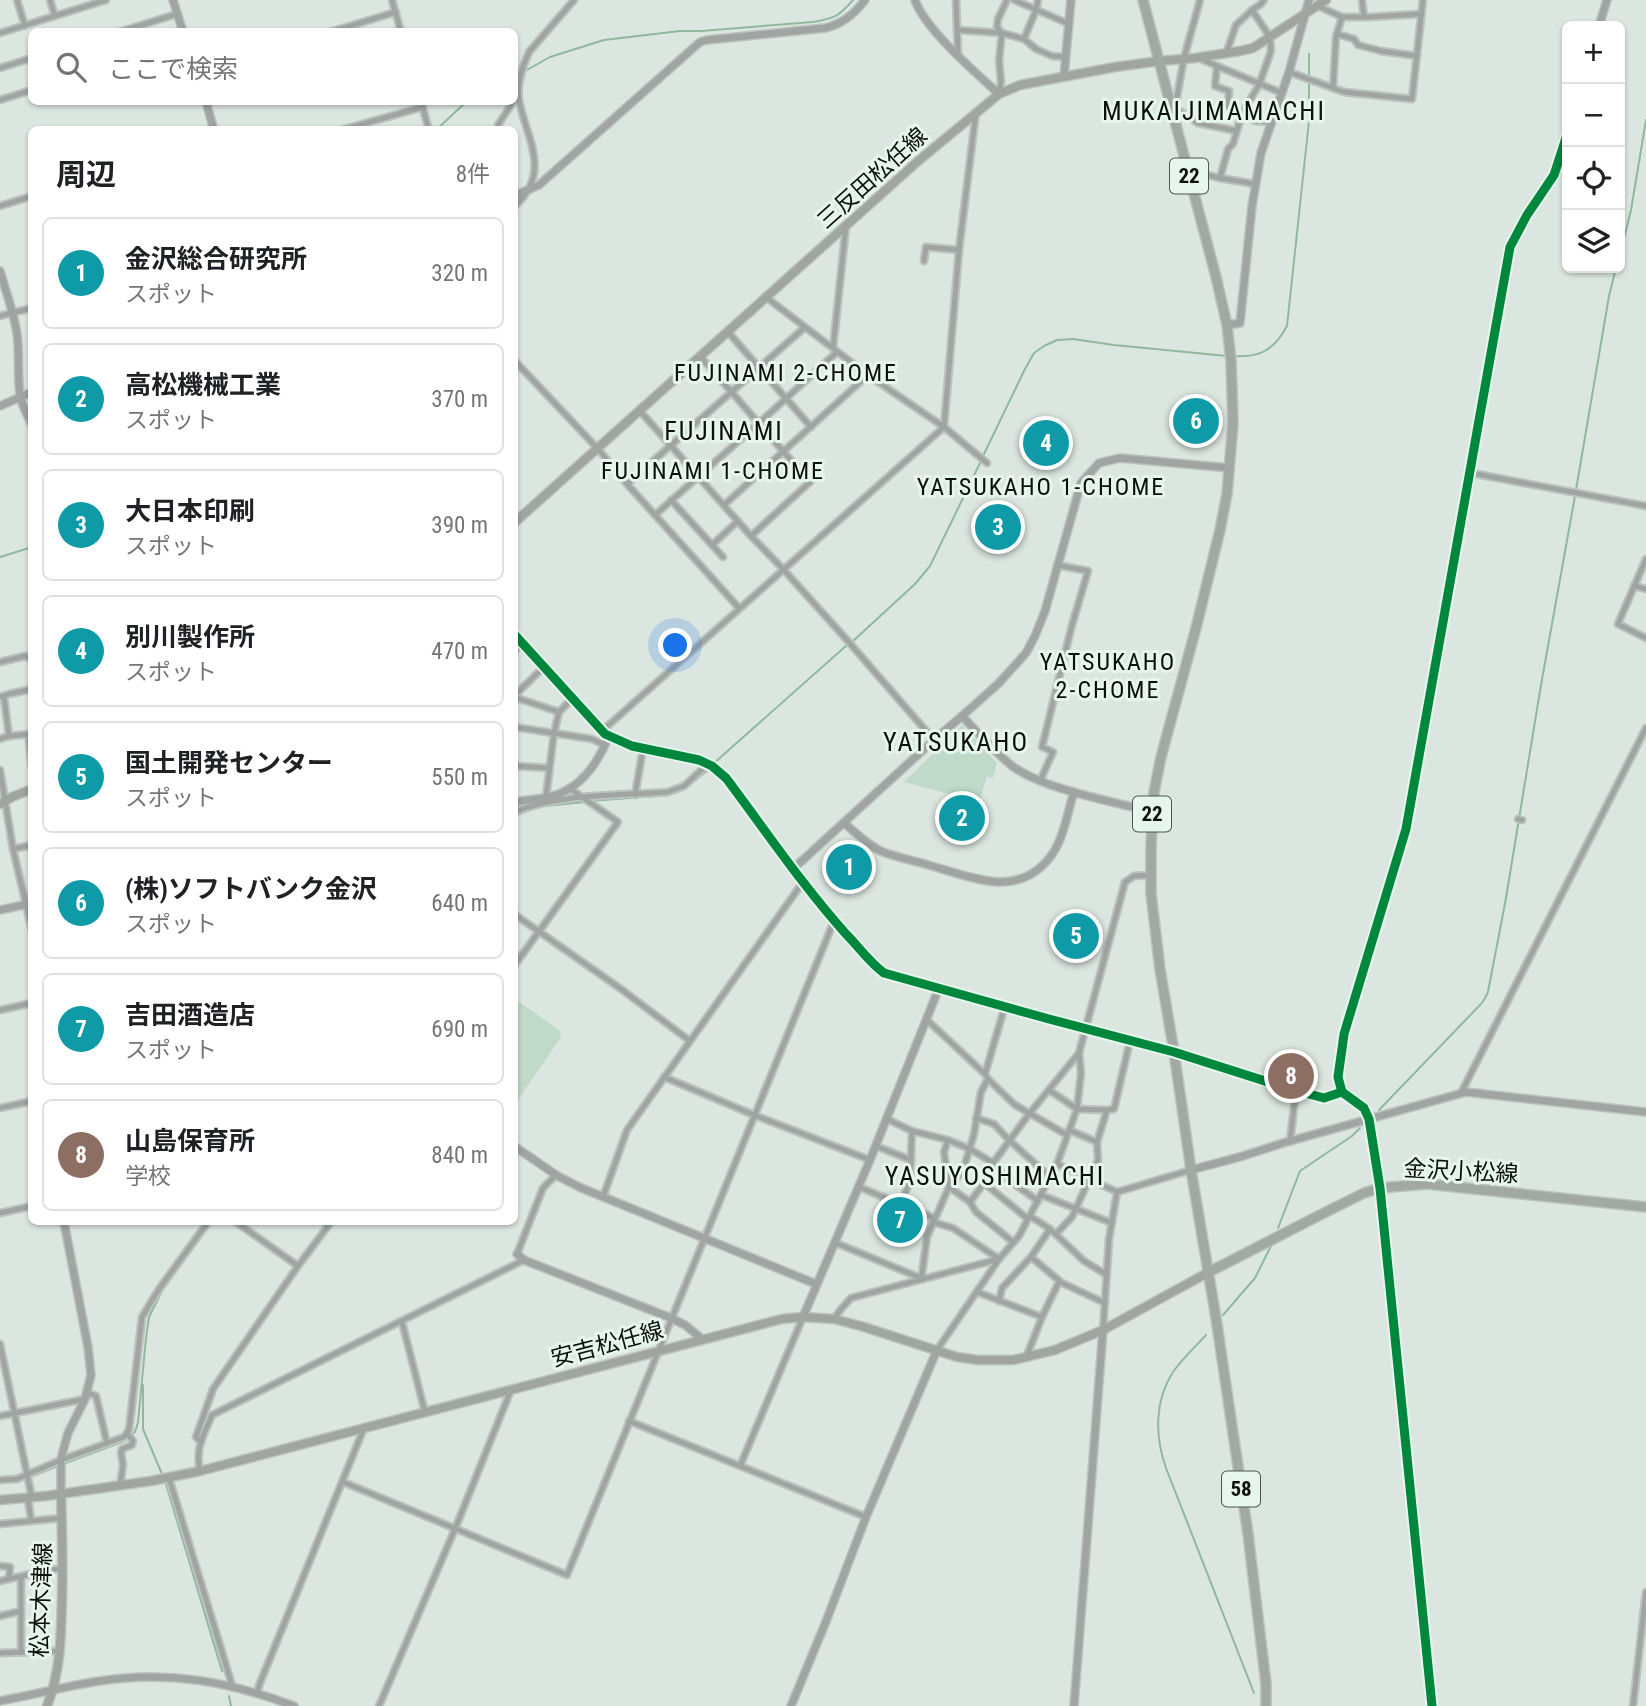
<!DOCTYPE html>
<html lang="ja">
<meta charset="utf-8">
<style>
body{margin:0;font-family:"Roboto Condensed","Noto Sans JP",sans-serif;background:#f6f6f6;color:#202124}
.controls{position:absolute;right:21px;top:21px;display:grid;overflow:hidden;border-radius:10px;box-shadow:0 2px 5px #0004}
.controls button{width:63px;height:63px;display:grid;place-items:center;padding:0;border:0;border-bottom:2px solid #e0e0e0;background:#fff;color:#202124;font:35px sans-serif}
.you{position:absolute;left:676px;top:646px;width:24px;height:24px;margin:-18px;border:5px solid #fff;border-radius:50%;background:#1a73e8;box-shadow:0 0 0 10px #1a73e833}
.badge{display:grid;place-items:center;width:46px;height:46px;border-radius:50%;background:#0b8043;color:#fff;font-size:23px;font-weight:700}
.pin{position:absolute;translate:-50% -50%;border:4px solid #fff;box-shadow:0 2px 7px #0006}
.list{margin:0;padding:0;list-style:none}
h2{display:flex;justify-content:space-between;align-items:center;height:91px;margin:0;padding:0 28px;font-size:30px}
h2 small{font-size:23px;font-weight:400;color:#757577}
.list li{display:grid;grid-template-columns:46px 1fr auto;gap:21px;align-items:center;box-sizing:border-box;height:112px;margin:0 14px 14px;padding:0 14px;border:2px solid #e0e0e0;border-radius:10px}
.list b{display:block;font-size:26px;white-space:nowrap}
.list p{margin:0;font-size:23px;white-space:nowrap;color:#757577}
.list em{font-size:23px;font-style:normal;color:#757577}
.icon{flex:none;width:38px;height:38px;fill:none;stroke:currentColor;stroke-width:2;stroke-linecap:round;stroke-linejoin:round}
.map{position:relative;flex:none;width:1646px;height:1706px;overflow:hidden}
.search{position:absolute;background:#fff;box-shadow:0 2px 5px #0004;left:28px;top:28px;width:490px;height:77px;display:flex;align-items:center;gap:18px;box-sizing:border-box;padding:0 24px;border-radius:10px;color:#757577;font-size:26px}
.panel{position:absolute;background:#fff;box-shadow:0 2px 5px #0004;left:28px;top:126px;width:490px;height:1099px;border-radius:10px}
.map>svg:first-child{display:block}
</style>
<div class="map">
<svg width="1646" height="1706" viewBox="0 0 1646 1706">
<rect width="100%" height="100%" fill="#dce6e0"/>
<g fill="#bfdac8">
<path d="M 962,725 L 997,763 L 993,778 L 987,777 L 979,802 L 904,782 Z"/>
<path d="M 515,999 L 559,1030 L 561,1037 L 515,1104 Z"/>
</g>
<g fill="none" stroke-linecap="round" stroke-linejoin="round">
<g stroke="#8fb89e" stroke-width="2">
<path d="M 1309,54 L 1309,76"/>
<path d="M 525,71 L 550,57 L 604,40 L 680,31 L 701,31 L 813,22 C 835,18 838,17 853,0"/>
<path d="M 436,130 L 466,102"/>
<path d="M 1620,255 L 1631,210 L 1646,120"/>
<path d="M 1233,356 C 1260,358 1274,350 1287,326 L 1309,121 L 1309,82"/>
<path d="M 983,456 L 1025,369 L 1034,353 L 1044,346 L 1057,340 L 1073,339 L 1114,345 L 1227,356"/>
<path d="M 1576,490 L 1609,296 L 1616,268"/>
<path d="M 0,557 L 32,547"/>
<path d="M 852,642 L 915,584 L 930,566 L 981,461"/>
<path d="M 713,764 L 847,645"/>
<path d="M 590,801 L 669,795 L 686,788 L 709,769"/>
<path d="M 545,806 L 585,802"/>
<path d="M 514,816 L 530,810"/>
<path d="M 1379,1110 L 1480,1005 L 1484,1000 L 1488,992 L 1506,898 L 1541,685 L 1575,496"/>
<path d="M 1278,1228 L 1300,1171 L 1352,1136 L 1360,1128"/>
<path d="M 1223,1315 L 1255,1278 L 1271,1246"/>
<path d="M 1206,1335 C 1195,1347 1183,1358 1173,1372 C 1154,1401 1155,1437 1166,1468 L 1254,1693"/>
<path d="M 143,1385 L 143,1429 L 162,1474"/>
<path d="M 63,1464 L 122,1442 L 135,1432 L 138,1422 L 146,1338 L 149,1317 L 162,1291 L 212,1222"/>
<path d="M 33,1476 L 58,1466"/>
<path d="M 166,1484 L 222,1671"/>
<path d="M 229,1696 L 231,1706"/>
</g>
<defs>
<g id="minor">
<path d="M 17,0 L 25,26"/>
<path d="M 50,0 L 55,16"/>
<path d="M 392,0 L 401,32"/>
<path d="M 956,0 L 958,54"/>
<path d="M 1014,0 L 1069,24"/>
<path d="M 1362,0 L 1364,17"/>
<path d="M 1318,6 L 1342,17 L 1336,37 L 1333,88"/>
<path d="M 1252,10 L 1261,4 L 1264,0"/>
<path d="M 1342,17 L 1369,17 L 1421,14"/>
<path d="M 957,30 L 1002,33 L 1024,39 L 1036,49 L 1052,56 L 1065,57"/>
<path d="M 119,32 L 177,14"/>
<path d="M 330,32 L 396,12"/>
<path d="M 0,33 L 106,0"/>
<path d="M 1337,34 L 1354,39 L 1358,45 L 1381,51 L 1417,56"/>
<path d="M 1024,39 L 1036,10 L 1038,0"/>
<path d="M 1201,59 L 1217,66 L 1215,86 L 1229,91 L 1228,106 L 1242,113 L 1255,121 L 1271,122"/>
<path d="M 1217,66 L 1282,93"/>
<path d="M 0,68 L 32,58"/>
<path d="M 1289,72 L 1344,92 L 1412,99 L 1423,0"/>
<path d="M 999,94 L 1001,81 L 999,60 L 1002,33 L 997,27 L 998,19 L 1007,0"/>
<path d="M 0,100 L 32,90"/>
<path d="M 421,102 L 429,130"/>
<path d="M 1172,106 L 1198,123 L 1237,131"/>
<path d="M 1175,108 L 1184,58 L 1200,0"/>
<path d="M 341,130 L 423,107"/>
<path d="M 498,130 L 498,125 L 513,102"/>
<path d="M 1187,170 L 1220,178 L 1255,184"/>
<path d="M 1220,178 L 1228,149 L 1233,144 L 1242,113 L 1259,85 L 1271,51 L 1270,37 L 1252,10 L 1236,25 L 1226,54"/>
<path d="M 0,206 L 32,196"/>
<path d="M 514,207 C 553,172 526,138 519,100 C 516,84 523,66 529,52 L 574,0"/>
<path d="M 924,261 L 926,247 L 959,250"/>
<path d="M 767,298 L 868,375 L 944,427 L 987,463"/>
<path d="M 0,316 L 32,308"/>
<path d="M 728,332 L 811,427"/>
<path d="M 833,348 L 846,226"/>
<path d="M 700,356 L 810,482 L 751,536"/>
<path d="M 514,360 L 598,449 L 627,484 L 739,608"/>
<path d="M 640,411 L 751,536 L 784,570 L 847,640 L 934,740"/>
<path d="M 1471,473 L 1646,506"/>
<path d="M 627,484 L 804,328"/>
<path d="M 671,500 L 723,557"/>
<path d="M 724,505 L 868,375"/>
<path d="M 655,515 L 759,423 L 837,352"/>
<path d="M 712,545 L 738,521"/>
<path d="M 1646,559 L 1618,624 L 1646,638"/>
<path d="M 1634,586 L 1646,589"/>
<path d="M 514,651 L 523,643"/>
<path d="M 0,662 L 25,656 L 32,659"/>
<path d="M 514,696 L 544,667"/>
<path d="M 0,697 L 9,694 L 32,689"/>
<path d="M 4,697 L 9,736"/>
<path d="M 514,697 L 559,712"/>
<path d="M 514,727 L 592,739 L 605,745"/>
<path d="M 602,731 L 944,427 L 959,250 L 976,112"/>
<path d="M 32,737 L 29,739 L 32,768"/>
<path d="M 0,739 L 9,736 L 32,734"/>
<path d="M 514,766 L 549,768"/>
<path d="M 0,770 L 13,849 L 32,930"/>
<path d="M 1040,781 L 1053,752 L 1042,747 L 1072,625 L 1088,571 L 1057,565"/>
<path d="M 635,795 L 643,749"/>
<path d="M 546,797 L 554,733 L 559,712 L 573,698"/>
<path d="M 514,812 C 562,793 617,796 668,792 L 684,786 L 708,764"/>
<path d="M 1518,819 L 1522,820"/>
<path d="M 13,849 L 32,845"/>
<path d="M 514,914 L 621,989 L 690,1041"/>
<path d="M 514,966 L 618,822 L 569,788"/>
<path d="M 0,1010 L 32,1003"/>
<path d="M 927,1020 L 985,1074 L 988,1079 L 1015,1105 L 1067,1135"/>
<path d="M 985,1074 L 1005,1006"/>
<path d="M 664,1077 L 754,1115 L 870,1160"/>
<path d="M 1049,1090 L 1077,1109 L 1107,1110"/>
<path d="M 1461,1093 L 1646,728"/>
<path d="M 0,1108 L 32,1101"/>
<path d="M 976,1118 L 994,1124 L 1010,1141 L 1050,1177"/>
<path d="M 887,1119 L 912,1131 L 948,1140 L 970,1149 L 993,1163 L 1006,1178 L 1038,1201"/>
<path d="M 1069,1130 L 1097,1142"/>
<path d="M 948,1140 L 944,1152 L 949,1187 L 970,1202 L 976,1212 L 1013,1242"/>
<path d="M 1290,1142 L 1296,1090"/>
<path d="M 876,1146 L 911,1160"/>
<path d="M 1057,1164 L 1117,1192 L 1191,1170"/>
<path d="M 984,1183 L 1028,1219"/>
<path d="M 859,1187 L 934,1218"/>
<path d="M 1041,1195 L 1112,1223"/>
<path d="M 603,1197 L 627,1130 L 803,882"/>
<path d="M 970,1202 L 984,1183 L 993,1163 L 1029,1114 L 1079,1053"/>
<path d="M 900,1204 L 910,1182 L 912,1131"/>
<path d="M 0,1213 L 32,1206"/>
<path d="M 1030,1216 L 1050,1229 L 1084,1261 L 1107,1275"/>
<path d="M 236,1222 L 298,1266"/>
<path d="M 933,1222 L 953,1228 L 999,1259"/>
<path d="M 1056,1234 L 1072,1217 L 1098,1160 L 1097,1142 L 1107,1110 L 1114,1109 L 1130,1041"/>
<path d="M 836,1243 L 923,1279"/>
<path d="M 517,1254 L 543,1188 L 556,1175"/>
<path d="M 1031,1257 L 1062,1283 L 1105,1303"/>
<path d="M 923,1279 L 922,1274 L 927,1237 L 949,1187 L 963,1171 L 974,1134 L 981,1092 L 988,1079"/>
<path d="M 977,1292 L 1042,1317"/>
<path d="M 999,1301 L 1002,1288 L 1031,1257 L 1050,1229"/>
<path d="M 834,1319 L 841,1309 L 851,1298 L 999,1259"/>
<path d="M 402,1322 L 425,1412"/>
<path d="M 1103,1330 L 1109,1239 L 1117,1192"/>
<path d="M 0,1344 L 32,1498"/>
<path d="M 937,1350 L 999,1259 L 1019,1236 L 1057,1164 L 1077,1109 L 1081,1073 L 1079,1053 L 1125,882 L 1134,876 L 1151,875"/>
<path d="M 1026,1358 L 1042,1317 L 1059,1282"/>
<path d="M 86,1392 L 96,1396 L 107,1443"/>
<path d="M 0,1416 L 85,1399"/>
<path d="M 629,1421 L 866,1517"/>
<path d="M 201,1442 L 196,1437 L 213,1389 L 298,1266 L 331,1222"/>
<path d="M 740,1466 L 803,1317"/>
<path d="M 200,1471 C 195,1449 203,1436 212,1415 L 524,1260"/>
<path d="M 169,1478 L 232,1685"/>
<path d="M 0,1480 L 17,1479 L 61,1460 L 124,1437 L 129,1430 L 142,1317 L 159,1289 L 208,1222"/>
<path d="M 343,1482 L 567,1575 L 834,921"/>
<path d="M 120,1486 L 123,1465 L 121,1452 L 122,1449 L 132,1445 L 133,1441 L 127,1433"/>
<path d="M 28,1498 L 31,1520"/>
<path d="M 0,1524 L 62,1518"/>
<path d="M 0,1566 L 10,1567 L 9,1579"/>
<path d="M 21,1577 L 21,1652"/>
<path d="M 0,1581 L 48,1570 L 62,1569"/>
<path d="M 0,1616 L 21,1611"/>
<path d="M 0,1653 L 60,1651"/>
<path d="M 257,1692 L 260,1683 L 364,1428"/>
<path d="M 379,1706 L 455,1529 L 511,1390"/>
<path d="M 1633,1706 L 1646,1592"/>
</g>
<g id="tertiary">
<path d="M 173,0 L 183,32"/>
<path d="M 915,0 C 925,29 975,72 999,94"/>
<path d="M 1599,26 L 1607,0"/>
<path d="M 1064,76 L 1071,0"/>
<path d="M 206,102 L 214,130"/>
<path d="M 514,196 L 539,185 L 700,42 L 707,40 L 825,28 C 843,24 854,14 865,0"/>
<path d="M 0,271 C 6,292 14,313 17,334 C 20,354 17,374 20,394 C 21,404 27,415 32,425"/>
<path d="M 1227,325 L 1240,323 L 1252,206 L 1261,153 L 1289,72 L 1309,0"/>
<path d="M 0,406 L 32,392"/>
<path d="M 514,634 L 605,734 L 632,746 L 699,760 L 712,766 L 726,778 C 766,831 802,885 846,934 C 859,947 869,962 884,973 L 1049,1019 L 1174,1052 L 1290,1089 L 1324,1098 L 1342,1092"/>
<path d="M 514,802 C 529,800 545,799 559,794 C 584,784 600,759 609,735"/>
<path d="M 1152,812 C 1112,801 1045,790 1012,766 C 994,751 978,733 962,716 L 998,684 L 1026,653 L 1035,636 L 1045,611 L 1081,483 L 1099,463 L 1120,458 L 1230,468"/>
<path d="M 844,823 C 856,833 869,846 883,852 C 896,857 911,860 925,864 C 947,870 976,881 999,882 C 1015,882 1031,877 1043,865 C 1063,847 1066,817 1074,792"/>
<path d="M 793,869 L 934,740 L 962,716"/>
<path d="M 0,910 L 32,903"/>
<path d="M 514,1146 L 556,1175 L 579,1187 L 816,1284"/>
<path d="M 1191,1170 L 1243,1156 L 1283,1143 L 1466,1092 L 1646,1112"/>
<path d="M 517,1254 L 524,1260 L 671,1318 L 685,1325 L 702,1339"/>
<path d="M 803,1317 L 870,1160 L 939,988"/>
<path d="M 61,1494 L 61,1460 L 63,1451 L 68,1433 L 85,1399 L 91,1375 L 88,1347 L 64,1222"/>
<path d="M 0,1701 C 33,1695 66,1686 100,1681 C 169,1670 230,1682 294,1706"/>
<path d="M 791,1706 L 825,1624 L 866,1517 L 937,1350"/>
<path d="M 1074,1706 L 1103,1330"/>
<path d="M 1432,1706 L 1380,1188 L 1369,1119 L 1364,1108 L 1342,1092 L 1338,1077 L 1342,1049 L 1344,1034 L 1406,829 L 1510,247 L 1527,215 L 1554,175 L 1567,135"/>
</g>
<g id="secondary">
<path d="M 514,523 L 917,162 L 999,94 L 1020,85 L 1115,67 L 1160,61 L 1195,58 L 1240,51 L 1253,48 L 1326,0"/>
<path d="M 0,804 L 12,797 L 32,789"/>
<path d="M 0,1500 L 46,1496 L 151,1481 L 200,1471 L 782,1319 L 803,1317 L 834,1319 L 864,1327 L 957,1357 L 978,1360 L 1013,1360 L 1055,1350 L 1103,1330 L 1209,1272"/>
<path d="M 47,1706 C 61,1671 61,1635 62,1598 C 63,1563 62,1528 61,1494"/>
</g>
<g id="primary">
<path d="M 1143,0 L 1216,277 L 1227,325 L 1231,361 L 1233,423 L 1227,494 L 1220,530 L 1196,628 L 1161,757 L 1154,792 L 1151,846 L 1151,894 L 1160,969 L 1174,1052 L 1191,1170 L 1216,1318 L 1248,1534 L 1266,1684 L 1266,1706"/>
<path d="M 1209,1272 L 1320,1215 L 1364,1193 L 1380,1188 L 1427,1184 L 1646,1207"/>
</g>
</defs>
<use href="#minor" stroke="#bbc3be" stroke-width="9"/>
<use href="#tertiary" stroke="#bbc3be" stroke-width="10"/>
<use href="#secondary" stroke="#bbc3be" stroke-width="11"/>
<use href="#primary" stroke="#bbc3be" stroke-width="12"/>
<use href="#minor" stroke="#a0a5a3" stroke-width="5"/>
<use href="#tertiary" stroke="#a0a5a3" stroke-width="7"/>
<use href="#secondary" stroke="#a0a5a1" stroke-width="8"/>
<use href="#primary" stroke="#a2a9a4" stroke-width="9"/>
<defs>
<g id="cycleway">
<path d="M 514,634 L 605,734 L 632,746 L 699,760 L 712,766 L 726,778 C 766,831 802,885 846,934 C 859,947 869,962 884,973 L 1049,1019 L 1174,1052 L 1290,1089 L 1324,1098 L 1342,1092"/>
<path d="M 1432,1706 L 1380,1188 L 1369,1119 L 1364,1108 L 1342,1092 L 1338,1077 L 1342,1049 L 1344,1034 L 1406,829 L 1510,247 L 1527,215 L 1554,175 L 1567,135"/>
</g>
</defs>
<use href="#cycleway" stroke="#e7f6ec" stroke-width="13"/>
<use href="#cycleway" stroke="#00873e" stroke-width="9"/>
</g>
<g text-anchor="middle" stroke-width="6" stroke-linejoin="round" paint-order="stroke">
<g fill="#e7f6ec" stroke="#4d5550" stroke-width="2">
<rect x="1170" y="158.5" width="38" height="35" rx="5"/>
<rect x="1133" y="796.5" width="38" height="35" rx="5"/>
<rect x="1222" y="1471.5" width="38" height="35" rx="5"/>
</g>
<g font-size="21" font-weight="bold" fill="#0b100d">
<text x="1189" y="183">22</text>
<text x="1152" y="821">22</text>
<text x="1241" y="1496">58</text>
</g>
<g font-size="23" fill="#0b100d" stroke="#e7f6ec">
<text transform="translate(872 178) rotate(-42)" y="8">三反田松任線</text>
<text transform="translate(1461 1171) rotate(3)" y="8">金沢小松線</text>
<text transform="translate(607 1344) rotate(-15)" y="8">安吉松任線</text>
<text transform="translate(41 1600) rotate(-88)" y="8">松本木津線</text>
</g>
<g font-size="24" letter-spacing="2" fill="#0b100d" stroke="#e7f6ec">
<text x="786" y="381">FUJINAMI 2-CHOME</text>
<text x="713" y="479">FUJINAMI 1-CHOME</text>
<text x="1041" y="495">YATSUKAHO 1-CHOME</text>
<text x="1108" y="670">YATSUKAHO<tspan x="1108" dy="28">2-CHOME</tspan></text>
</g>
<g font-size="26" letter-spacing="2" fill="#0b100d" stroke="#e7f6ec">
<text x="1214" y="120">MUKAIJIMAMACHI</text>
<text x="724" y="440">FUJINAMI</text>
<text x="956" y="751">YATSUKAHO</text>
<text x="995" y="1185">YASUYOSHIMACHI</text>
</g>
</g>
</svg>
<div class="controls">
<button>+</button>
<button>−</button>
<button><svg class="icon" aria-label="locate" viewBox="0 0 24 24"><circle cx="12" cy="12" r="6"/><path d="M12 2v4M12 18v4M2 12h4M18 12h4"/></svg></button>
<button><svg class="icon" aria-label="layers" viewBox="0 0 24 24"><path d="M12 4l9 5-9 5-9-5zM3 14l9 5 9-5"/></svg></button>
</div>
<div class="you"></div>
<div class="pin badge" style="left:849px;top:867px;background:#0f9aa8">1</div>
<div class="pin badge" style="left:962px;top:818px;background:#0f9aa8">2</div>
<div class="pin badge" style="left:998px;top:527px;background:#0f9aa8">3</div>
<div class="pin badge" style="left:1046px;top:443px;background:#0f9aa8">4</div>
<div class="pin badge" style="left:1076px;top:936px;background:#0f9aa8">5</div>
<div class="pin badge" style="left:1196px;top:421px;background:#0f9aa8">6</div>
<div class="pin badge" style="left:900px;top:1220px;background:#0f9aa8">7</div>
<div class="pin badge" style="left:1291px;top:1076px;background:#8d6e63">8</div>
<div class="search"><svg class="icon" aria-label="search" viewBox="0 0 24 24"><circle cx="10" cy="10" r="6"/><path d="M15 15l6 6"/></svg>ここで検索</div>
<section class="panel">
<h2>周辺<small>8件</small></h2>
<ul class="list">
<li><span class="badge" style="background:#0f9aa8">1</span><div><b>金沢総合研究所</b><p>スポット</p></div><em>320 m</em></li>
<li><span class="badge" style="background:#0f9aa8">2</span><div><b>高松機械工業</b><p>スポット</p></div><em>370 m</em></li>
<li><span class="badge" style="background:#0f9aa8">3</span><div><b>大日本印刷</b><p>スポット</p></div><em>390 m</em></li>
<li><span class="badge" style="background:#0f9aa8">4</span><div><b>別川製作所</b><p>スポット</p></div><em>470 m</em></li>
<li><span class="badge" style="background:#0f9aa8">5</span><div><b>国土開発センター</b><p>スポット</p></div><em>550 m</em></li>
<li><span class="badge" style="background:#0f9aa8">6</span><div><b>(株)ソフトバンク金沢</b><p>スポット</p></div><em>640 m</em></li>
<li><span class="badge" style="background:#0f9aa8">7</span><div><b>吉田酒造店</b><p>スポット</p></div><em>690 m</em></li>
<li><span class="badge" style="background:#8d6e63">8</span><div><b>山島保育所</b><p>学校</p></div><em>840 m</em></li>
</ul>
</section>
</div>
